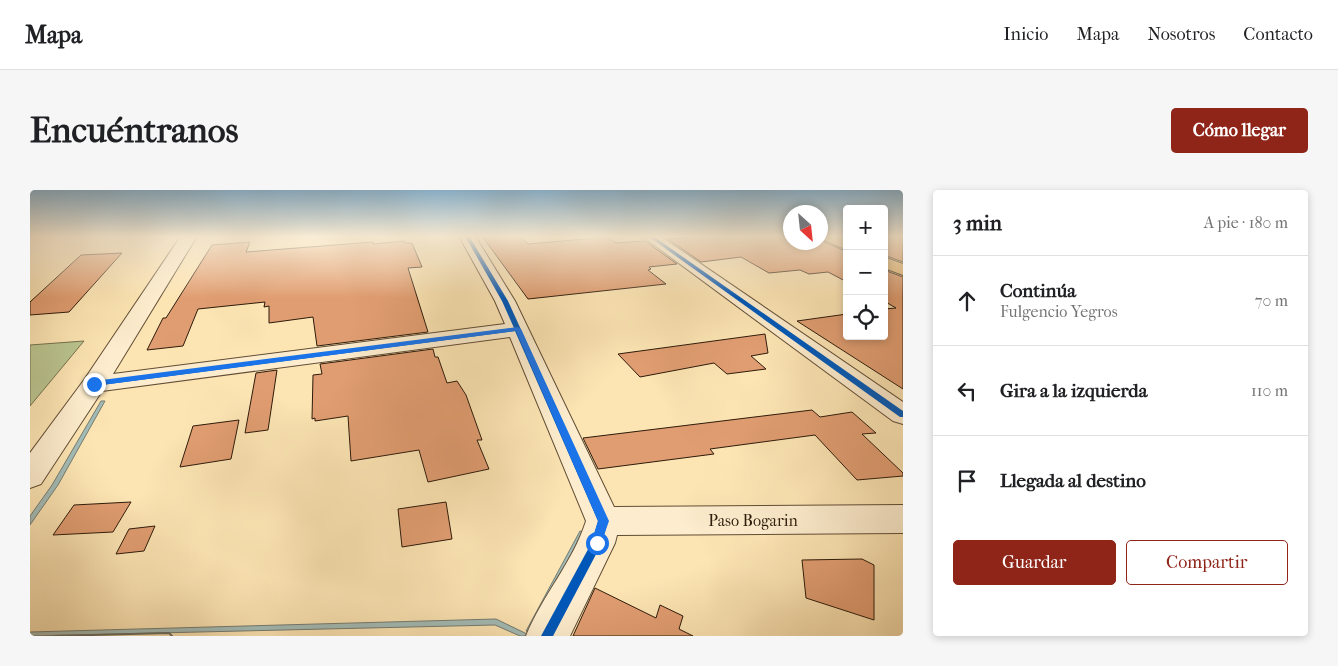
<!DOCTYPE html>
<html lang="es">
<meta charset="utf-8">
<style>
body{margin:0;font-family:"IM FELL French Canon",serif;background:#f6f6f6;color:#202124}
.controls{position:absolute;right:15px;top:15px;display:grid;overflow:hidden;border-radius:5px;box-shadow:0 2px 8px #0003}
.controls button{width:45px;height:45px;display:grid;place-items:center;padding:0;border:0;border-bottom:1px solid #e0e0e0;background:#fff;color:#202124;font:25px sans-serif}
.compass{position:absolute;left:753px;top:15px;width:45px;height:45px;border-radius:50%;background:#fff;box-shadow:0 2px 8px #0003;rotate:153deg}
.stop{position:absolute;width:15px;height:15px;margin:-11px;border:4px solid #1a73e8;border-radius:50%;background:#fff}
.stop.end{background:#1a73e8;border-color:#fff;box-shadow:0 1px 5px #0008}
.list{margin:0;padding:0;list-style:none}
h2{display:flex;justify-content:space-between;align-items:center;height:65px;margin:0;padding:0 20px;font-size:21px}
h2 small{font-size:16px;font-weight:400;color:#757577}
.list li{display:grid;grid-template-columns:32px 1fr auto;gap:15px;align-items:center;box-sizing:border-box;height:90px;padding:0 20px;border-top:1px solid #e0e0e0}
.list b{display:block;font-size:19px;white-space:nowrap}
.list p{margin:0;font-size:16px;white-space:nowrap;color:#757577}
.list em{font-size:16px;font-style:normal;color:#757577}
.actions{display:flex;gap:10px;padding:15px 20px}
.actions a{flex:1;padding:11px 0;border:1px solid #8f2418;border-radius:5px;text-align:center;font-size:18px;color:#8f2418}
.actions .main{background:#8f2418;color:#fff}
.icon{flex:none;width:28px;height:28px;fill:none;stroke:currentColor;stroke-width:2;stroke-linecap:round;stroke-linejoin:round}
.map{position:relative;flex:none;width:873px;height:446px;overflow:hidden;border-radius:5px}
header{display:flex;align-items:center;gap:30px;box-sizing:border-box;height:70px;padding:0 25px;background:#fff;border-bottom:1px solid #e0e0e0}
header strong{font-size:24px}
nav{display:flex;gap:28px;margin-inline-start:auto;font-size:18px}
.intro{display:flex;align-items:center;justify-content:space-between;box-sizing:border-box;height:120px;padding:0 30px}
h1{margin:0;font-size:35px}
.button{padding:12px 22px;border-radius:5px;background:#8f2418;color:#fff;font-size:18px;font-weight:700}
main{display:flex;gap:30px;padding:0 30px}
aside{flex:1;background:#fff;border-radius:5px;box-shadow:0 2px 8px #0003}
.map>svg:first-child{display:block}
</style>
<header>
<strong>Mapa</strong>
<nav><a>Inicio</a><a>Mapa</a><a>Nosotros</a><a>Contacto</a></nav>
</header>
<div class="intro"><h1>Encuéntranos</h1><a class="button">Cómo llegar</a></div>
<main>
<div class="map">
<svg width="873" height="446" viewBox="0 0 873 446">
<rect width="100%" height="100%" fill="#fce4b3"/>
<filter id="stains"><feTurbulence type="fractalNoise" baseFrequency=".004" numOctaves="4"/><feColorMatrix values="0 0 0 0 .2 0 0 0 0 .09 0 0 0 0 .02 0 0 0 .5 -.17"/></filter>
<radialGradient id="worn" r=".72"><stop offset=".6" stop-color="#630" stop-opacity="0"/><stop offset="1" stop-color="#630" stop-opacity=".3"/></radialGradient>
<path fill="#bac590" stroke="#74704e" d="M 54,151 L 0,216 L 0,155 Z"/>
<g fill="#a3bcb7" stroke="#747c72">
<path d="M 71,211 L 75,211 L 28,295 L 0,335 L 0,326 L 22,295 Z"/>
<path d="M 550,341 L 554,342 L 500,442 L 496,441 Z"/>
<path d="M 466,429 L 497,444 L 496,446 L 490,446 L 465,435 L 0,446 L 0,442 Z"/>
</g>
<g fill="none" stroke-linecap="round" stroke-linejoin="round">
<path stroke="#686c61" stroke-width="2" d="M 24,446 L 139,443 L 142,446"/>
</g>
<g fill="#e09d71" stroke="#2d1b0b">
<path d="M 452,46 L 490,46 L 498,54 L 578,47 L 586,53 L 615,51 L 647,74 L 619,77 L 621,79 L 618,80 L 636,94 L 498,109 Z"/>
<path d="M 674,46 L 760,46 L 760,52 L 790,52 L 790,50 L 817,62 L 817,92 L 798,82 L 779,84 L 770,80 L 739,83 L 711,67 L 671,72 L 638,49 Z"/>
<path d="M 854,46 L 873,46 L 873,72 L 854,65 Z"/>
<path d="M 374,51 L 375,53 L 382,53 L 392,77 L 378,78 L 398,142 L 287,156 L 283,127 L 239,133 L 239,116 L 234,117 L 235,112 L 168,119 L 153,156 L 117,160 L 133,128 L 136,128 L 182,55 L 220,52 L 216,62 L 343,52 L 343,54 Z"/>
<path d="M 92,63 L 39,122 L 0,125 L 0,112 L 51,65 Z"/>
<path d="M 854,80 L 873,87 L 873,199 L 767,131 L 817,124 L 817,146 L 854,146 L 854,119 L 866,118 L 854,111 Z"/>
<path d="M 735,144 L 738,163 L 721,166 L 736,179 L 697,184 L 684,173 L 610,187 L 588,164 Z"/>
<path d="M 403,159 L 405,167 L 408,167 L 417,193 L 427,191 L 436,205 L 452,250 L 447,250 L 459,279 L 398,292 L 389,260 L 321,271 L 318,226 L 285,231 L 285,228 L 282,229 L 283,185 L 292,184 L 290,174 Z"/>
<path d="M 247,180 L 238,240 L 215,243 L 226,183 Z"/>
<path d="M 782,220 L 790,227 L 822,222 L 846,243 L 832,244 L 873,283 L 873,286 L 827,290 L 785,245 L 680,259 L 684,264 L 568,279 L 553,248 Z"/>
<path d="M 209,230 L 201,269 L 150,277 L 163,236 Z"/>
<path d="M 101,312 L 83,342 L 23,345 L 44,315 Z"/>
<path d="M 416,312 L 422,349 L 372,357 L 368,319 Z"/>
<path d="M 125,336 L 114,361 L 86,364 L 99,339 Z"/>
<path d="M 832,369 L 844,375 L 844,430 L 776,408 L 772,370 Z"/>
<path d="M 565,398 L 626,428 L 630,415 L 653,426 L 649,439 L 663,446 L 543,446 Z"/>
</g>
<g fill="none" stroke-linecap="round" stroke-linejoin="round">
<defs>
<g id="street">
<path d="M 151,46 L 167,46 L 83,184 L 475,134 L 465,111 L 429,46 L 445,46 L 485,111 L 584,317 L 873,315 L 873,343 L 587,345 L 585,353 L 540,446 L 496,446 C 512,406 543,372 556,331 L 480,147 L 72,201 L 11,294 L 0,298 L 0,263 L 54,190 Z"/>
<path d="M 612,46 L 630,46 L 873,212 L 873,234 L 863,231 Z"/>
</g>
<g id="primary">
<path d="M 791,46 L 810,46 L 817,49 L 817,60 L 792,49 Z"/>
<path d="M 854,67 L 873,74 L 873,85 L 854,78 Z"/>
</g>
</defs>
<use href="#street" stroke="#614d35" stroke-width="2"/>
<use href="#primary" stroke="#2d1b0b" stroke-width="2"/>
<use href="#street" fill="#fdedce" fill-rule="evenodd"/>
<use href="#primary" fill="#eec27a" fill-rule="evenodd"/>
<defs>
<g id="cycleway">
<path d="M 435,46 L 439,46 L 478,111 L 578,331 L 572,353 L 523,446 L 511,446 L 562,352 L 568,331 L 485,141 L 64,196 L 61,194 L 64,192 L 484,138 L 472,111 Z"/>
<path d="M 618,46 L 623,46 L 873,221 L 873,227 L 870,227 Z"/>
</g>
</defs>
<use href="#cycleway" stroke="#fdedce" stroke-width="3"/>
<use href="#cycleway" fill="#0057b8" fill-rule="evenodd"/>
</g>
<linearGradient id="sky" x2="0" y2="1"><stop stop-color="#8cb7d4"/><stop offset="0.43" stop-color="#fef3dd"/><stop offset="1" stop-color="#fef3dd" stop-opacity="0"/></linearGradient>
<rect width="873" height="108" fill="url(#sky)"/>
<path fill="#1a73e8" d="M 488,137 L 491,139 L 579,331 L 570,356 L 563,356 L 561,353 L 568,331 L 486,141 L 64,196 L 60,194 L 64,191 Z"/>
<g text-anchor="middle" stroke-width="4" stroke-linejoin="round" paint-order="stroke">
<g font-size="16" fill="#2d1b0b" stroke="#fdedce">
<text x="723" y="336">Paso Bogarin</text>
</g>
</g>
<rect width="100%" height="100%" filter="url(#stains)"/>
<rect width="100%" height="100%" fill="url(#worn)"/>
</svg>
<div class="controls">
<button>+</button>
<button>−</button>
<button><svg class="icon" aria-label="locate" viewBox="0 0 24 24"><circle cx="12" cy="12" r="6"/><path d="M12 2v4M12 18v4M2 12h4M18 12h4"/></svg></button>
</div>
<svg class="compass" viewBox="-18 -18 36 36"><path d="M0-13l5 13h-10z" fill="#e53935"/><path d="M0 13l5-13h-10z" fill="#757577"/></svg>
<div class="stop" style="left:567px;top:353px"></div>
<div class="stop end" style="left:64px;top:194px"></div>
</div>
<aside>
<h2>3 min<small>A pie · 180 m</small></h2>
<ul class="list">
<li><svg class="icon" aria-label="ahead" viewBox="0 0 24 24"><path d="M12 20V5M6 11l6-6 6 6"/></svg><div><b>Continúa</b><p>Fulgencio Yegros</p></div><em>70 m</em></li>
<li><svg class="icon" aria-label="left" viewBox="0 0 24 24"><path d="M17 20v-9H6M10 6l-5 5 5 5"/></svg><div><b>Gira a la izquierda</b></div><em>110 m</em></li>
<li><svg class="icon" aria-label="arrive" viewBox="0 0 24 24"><path d="M6 21V4h12l-3 4 3 4H6"/></svg><div><b>Llegada al destino</b></div></li>
</ul>
<div class="actions"><a class="main">Guardar</a><a>Compartir</a></div>
</aside>
</main>
